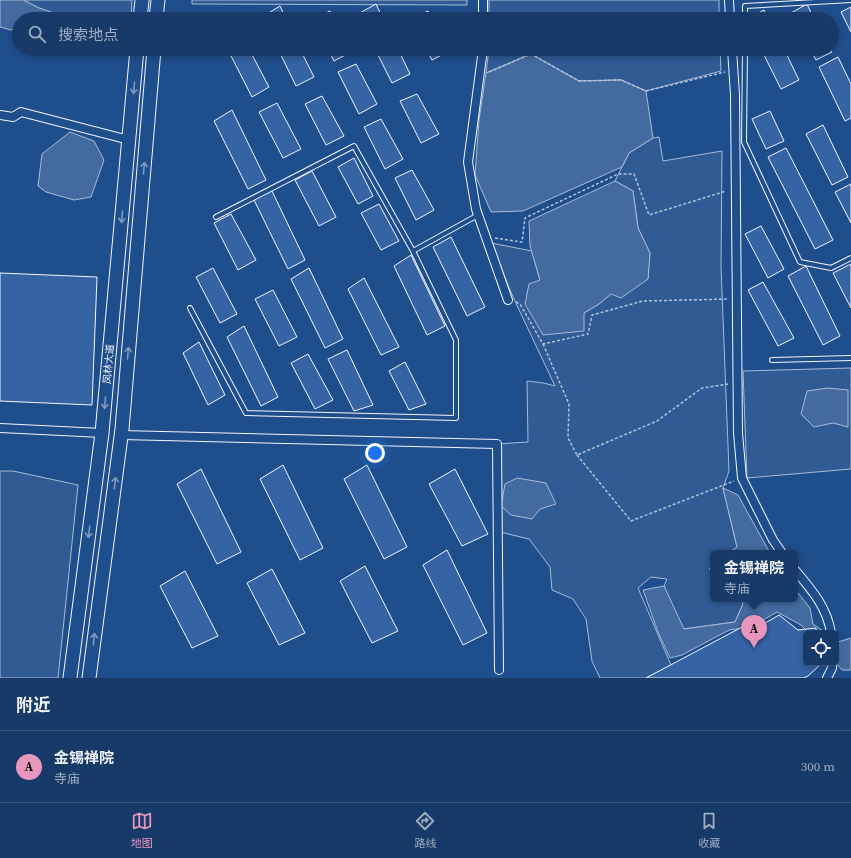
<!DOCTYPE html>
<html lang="zh">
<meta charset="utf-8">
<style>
body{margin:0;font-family:"Source Serif 4","Noto Sans SC",serif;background:#20416f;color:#f1f3f6}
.controls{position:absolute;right:12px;bottom:12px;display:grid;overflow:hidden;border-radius:6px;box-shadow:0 2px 6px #0003}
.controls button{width:36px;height:36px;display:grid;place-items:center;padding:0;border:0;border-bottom:1px solid #36547d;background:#173a69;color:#f1f3f6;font:20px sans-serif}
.you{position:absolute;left:375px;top:453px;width:14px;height:14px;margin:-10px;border:3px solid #fff;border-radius:50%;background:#1a73e8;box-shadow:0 0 0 6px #1a73e833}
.badge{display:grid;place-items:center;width:26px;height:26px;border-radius:50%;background:#e797bd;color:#111;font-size:13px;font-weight:700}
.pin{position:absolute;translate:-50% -33px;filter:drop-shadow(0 1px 2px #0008)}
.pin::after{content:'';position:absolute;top:21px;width:14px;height:12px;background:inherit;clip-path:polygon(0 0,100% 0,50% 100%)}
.popup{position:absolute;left:710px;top:550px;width:88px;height:52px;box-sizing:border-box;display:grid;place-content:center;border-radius:6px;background:#173a69;filter:drop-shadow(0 1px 3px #0005);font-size:13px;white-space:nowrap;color:#9eadc0}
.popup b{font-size:15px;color:#f1f3f6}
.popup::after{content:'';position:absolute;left:50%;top:100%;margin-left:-8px;border:8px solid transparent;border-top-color:#173a69}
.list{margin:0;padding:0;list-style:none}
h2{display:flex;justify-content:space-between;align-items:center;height:52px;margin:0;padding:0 16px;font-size:17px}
h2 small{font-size:13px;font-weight:400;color:#9eadc0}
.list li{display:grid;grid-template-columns:26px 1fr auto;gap:12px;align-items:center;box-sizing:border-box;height:72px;padding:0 16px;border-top:1px solid #36547d}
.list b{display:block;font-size:15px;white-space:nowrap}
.list p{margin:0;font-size:13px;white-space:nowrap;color:#9eadc0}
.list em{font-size:13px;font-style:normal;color:#9eadc0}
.icon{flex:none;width:22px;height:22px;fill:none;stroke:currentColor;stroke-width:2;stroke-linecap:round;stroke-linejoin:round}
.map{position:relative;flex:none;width:851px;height:678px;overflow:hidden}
.search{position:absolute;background:#173a69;box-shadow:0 2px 6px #0003;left:12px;right:12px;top:12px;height:44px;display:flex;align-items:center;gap:10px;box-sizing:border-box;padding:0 14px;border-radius:22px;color:#9eadc0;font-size:15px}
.sheet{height:124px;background:#173a69}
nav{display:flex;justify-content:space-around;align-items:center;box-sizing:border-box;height:56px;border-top:1px solid #36547d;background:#173a69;font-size:11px;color:#9eadc0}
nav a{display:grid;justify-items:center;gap:2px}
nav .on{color:#e797bd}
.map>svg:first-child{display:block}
</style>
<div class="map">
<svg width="851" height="678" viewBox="0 0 851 678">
<rect width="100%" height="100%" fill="#1f4e8c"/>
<g fill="#305b95" stroke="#a8bbd7">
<path d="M 23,0 L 132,0 L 131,19 L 71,19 L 39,8 Z"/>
<path d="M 192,0 L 467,0 L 467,5 L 192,4 Z"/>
<rect x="489" y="0" width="230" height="19"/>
<path d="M 489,49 L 720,49 L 721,71 L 646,91 L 621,80 L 579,81 L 531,54 L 486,73 Z"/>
<path d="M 659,137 L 663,161 L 722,151 L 721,266 L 729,471 L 723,488 L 737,547 L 729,553 L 713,553 L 713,566 L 709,569 L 713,569 L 713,599 L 741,599 L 743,604 L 735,622 L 683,629 L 664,586 L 667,579 L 651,577 L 638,588 L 671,665 L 646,678 L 600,678 L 592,661 L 586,619 L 573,599 L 552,590 L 550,567 L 529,539 L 500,532 L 497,444 L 528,442 L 527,381 L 544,383 L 555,386 L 513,297 L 491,243 L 532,251 L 540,280 L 584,313 L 599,304 L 611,294 L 648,279 L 650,253 L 638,228 L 633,191 L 615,181 L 629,153 L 653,138 Z"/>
<path d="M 851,368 L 851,469 L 747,478 L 743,371 Z"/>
<path d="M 0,471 L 13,471 L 78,485 L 58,678 L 0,678 Z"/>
</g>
<g fill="#446ba0" stroke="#a8bbd7">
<path d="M 0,0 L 23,0 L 39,8 L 71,19 L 19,19 L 19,28 L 11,30 L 0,27 Z"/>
<path d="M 531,54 L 579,81 L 621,80 L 646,91 L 653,138 L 629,153 L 622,167 L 523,211 L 491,212 L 475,175 L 479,120 L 486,73 Z"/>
<path d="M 70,132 L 94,141 L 104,160 L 91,197 L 74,200 L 46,192 L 38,186 L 42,154 Z"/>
<path d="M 615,181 L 633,191 L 638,228 L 650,253 L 648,279 L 621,298 L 611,294 L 599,304 L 584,313 L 584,331 L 543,335 L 525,304 L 529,284 L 540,280 L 530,246 L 529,221 Z"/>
<path d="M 828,388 L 848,390 L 848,427 L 833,423 L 814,427 L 801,414 L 807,391 Z"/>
<path d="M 517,478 L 546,483 L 556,504 L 540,509 L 532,519 L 511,515 L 501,506 L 505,484 Z"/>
<path d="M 723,488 L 738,495 L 770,553 L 729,553 L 737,547 Z"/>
<path d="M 664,586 L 684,629 L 735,622 L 743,604 L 741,599 L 795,599 L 795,589 L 810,608 L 813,624 L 826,633 L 809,633 L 801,625 L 777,612 L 751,627 L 729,630 L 682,655 L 670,658 L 658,632 L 643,590 Z"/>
<path d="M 851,638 L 851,670 L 842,670 L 836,663 L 836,640 L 838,642 Z"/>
</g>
<g fill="#3563a3" stroke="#f2f6ff">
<path d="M 376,4 L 383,19 L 361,19 L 358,14 Z"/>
<path d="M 807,4 L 814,19 L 794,19 L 791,13 Z"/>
<path d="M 280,6 L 286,19 L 263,19 L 262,17 Z"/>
<path d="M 851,7 L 851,32 L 841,12 Z"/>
<path d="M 764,10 L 769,19 L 747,19 Z"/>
<path d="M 330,11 L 334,19 L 313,19 Z"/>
<path d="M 428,11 L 432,19 L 411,19 Z"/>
<path d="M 229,49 L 249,49 L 269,87 L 252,97 L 228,50 Z"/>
<path d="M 278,49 L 300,49 L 314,77 L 296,86 Z"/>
<path d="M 328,49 L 350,49 L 351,52 L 334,61 Z"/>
<path d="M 375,49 L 398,49 L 410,74 L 392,83 Z"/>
<path d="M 426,49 L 448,49 L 449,51 L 432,60 Z"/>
<path d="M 761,49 L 784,49 L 799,80 L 781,89 Z"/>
<path d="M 810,49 L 830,49 L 832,52 L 816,60 Z"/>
<path d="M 838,57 L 851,84 L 851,118 L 845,121 L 819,67 Z"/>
<path d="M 356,64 L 377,104 L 359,114 L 338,72 Z"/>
<path d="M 417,94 L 439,134 L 421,143 L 400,101 Z"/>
<path d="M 322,96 L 344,136 L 326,145 L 305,104 Z"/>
<path d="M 277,103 L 301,149 L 283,158 L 259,112 Z"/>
<path d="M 232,110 L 266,180 L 248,189 L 214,121 Z"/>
<path d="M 770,111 L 784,141 L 766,149 L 752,119 Z"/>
<path d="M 381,119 L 403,159 L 385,169 L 364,127 Z"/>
<path d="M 823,125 L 848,177 L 832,185 L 806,134 Z"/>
<path d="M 786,148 L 833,240 L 815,249 L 768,157 Z"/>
<path d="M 354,158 L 373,196 L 358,204 L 338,167 Z"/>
<path d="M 412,170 L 434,210 L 416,220 L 395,178 Z"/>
<path d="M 312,171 L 336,217 L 319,226 L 295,180 Z"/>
<path d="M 851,184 L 851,223 L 835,192 Z"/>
<path d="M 271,189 L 305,260 L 288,269 L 254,200 Z"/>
<path d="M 379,204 L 399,241 L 381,250 L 361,213 Z"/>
<path d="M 231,214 L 256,260 L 238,270 L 214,223 Z"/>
<path d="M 761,226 L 784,269 L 768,278 L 745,234 Z"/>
<path d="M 451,237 L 485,307 L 467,316 L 433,247 Z"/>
<path d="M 411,255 L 445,326 L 427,335 L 394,266 Z"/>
<path d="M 851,264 L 851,308 L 833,273 Z"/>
<path d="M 806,266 L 840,336 L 823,345 L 788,276 Z"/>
<path d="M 213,268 L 237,314 L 220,323 L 196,277 Z"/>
<path d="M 309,268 L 343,339 L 325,348 L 291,279 Z"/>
<path d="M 0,273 L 97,277 L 92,405 L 0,401 Z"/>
<path d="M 364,278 L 399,347 L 381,355 L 348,289 Z"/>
<path d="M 763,282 L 794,338 L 778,346 L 748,290 Z"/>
<path d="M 273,290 L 297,337 L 279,346 L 255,299 Z"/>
<path d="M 244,326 L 278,397 L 261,406 L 227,337 Z"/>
<path d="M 199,342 L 225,395 L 208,405 L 183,353 Z"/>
<path d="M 347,350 L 373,405 L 354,411 L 328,359 Z"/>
<path d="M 308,354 L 333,400 L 315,409 L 291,363 Z"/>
<path d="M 405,362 L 426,404 L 409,410 L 389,371 Z"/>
<path d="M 283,465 L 323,548 L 300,560 L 260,479 Z"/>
<path d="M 367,465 L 407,547 L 384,559 L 344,479 Z"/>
<path d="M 201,469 L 241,552 L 217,564 L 177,484 Z"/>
<path d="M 455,469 L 488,534 L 462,546 L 429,484 Z"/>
<path d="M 447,550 L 487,633 L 463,645 L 423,565 Z"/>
<path d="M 365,566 L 398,631 L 372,643 L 340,581 Z"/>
<path d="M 272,569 L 305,633 L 279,645 L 247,583 Z"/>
<path d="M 185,571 L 218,636 L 192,648 L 160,586 Z"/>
<path d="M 779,615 L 798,630 L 816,628 L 816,633 L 806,633 L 806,663 L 820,663 L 820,665 L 808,676 L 804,678 L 646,678 L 744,626 L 748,633 Z"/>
</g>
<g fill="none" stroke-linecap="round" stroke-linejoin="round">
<defs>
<g id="lane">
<path d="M 745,19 L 745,6 L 851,0"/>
<path d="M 745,49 L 744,142 L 800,262 L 831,268 L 851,258"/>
<path d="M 216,217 L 354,146 L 413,251"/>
<path d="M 190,308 L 246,413 L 456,418 L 456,340 L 413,251 L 478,215"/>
<path d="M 772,360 L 851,358"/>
</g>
<g id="street">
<path d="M 483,0 L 483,19"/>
<path d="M 729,0 L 730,19"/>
<path d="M 483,49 L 468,162 L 476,209 L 508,300"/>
<path d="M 732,49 L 735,95 L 738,433 L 742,478 L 773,540 L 782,553"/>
<path d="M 0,115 L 13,117 L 21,112 L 129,140"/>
<path d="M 0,428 L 102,433"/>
<path d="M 121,435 L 497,444 L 499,670"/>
<path d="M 795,570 C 811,589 827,607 831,633"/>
<path d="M 827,678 L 832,668 L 832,663"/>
</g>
<g id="primary">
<path d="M 140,19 L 142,0"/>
<path d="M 156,19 L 158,0"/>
<path d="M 70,678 L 102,433 L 137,49"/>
<path d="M 89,678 L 122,429 L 154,49"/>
</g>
</defs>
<use href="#lane" stroke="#f2f6ff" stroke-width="6"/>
<use href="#street" stroke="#f2f6ff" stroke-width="10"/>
<use href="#primary" stroke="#f2f6ff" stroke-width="15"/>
<g stroke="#b3c4dc" stroke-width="1.5" stroke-dasharray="3 2" stroke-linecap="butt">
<path d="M 489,72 L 531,54 L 579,81 L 621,80 L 646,91 L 725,72"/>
<path d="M 495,238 L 522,242 L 525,218 L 618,174 L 634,174 L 649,215 L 726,191"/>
<path d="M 516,302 L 520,304 L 543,344 L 588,334 L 592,315 L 643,301 L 729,299"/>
<path d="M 543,344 L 569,404 L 568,438 L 577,455 L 657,421 L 702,388 L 728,384"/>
<path d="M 577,455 L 631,521 L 734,481"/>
</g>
<use href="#lane" stroke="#1f4e8c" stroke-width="4"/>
<use href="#street" stroke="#1f4e8c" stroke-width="8"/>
<use href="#primary" stroke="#1f4e8c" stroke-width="13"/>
</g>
<defs><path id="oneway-shaft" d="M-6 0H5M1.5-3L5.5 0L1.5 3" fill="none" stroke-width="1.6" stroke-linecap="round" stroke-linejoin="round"/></defs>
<g stroke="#7e9ac0">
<use href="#oneway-shaft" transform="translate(134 88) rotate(95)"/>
<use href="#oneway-shaft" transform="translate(144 168) rotate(-85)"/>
<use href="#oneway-shaft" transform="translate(122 217) rotate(95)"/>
<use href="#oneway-shaft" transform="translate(128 353) rotate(-85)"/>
<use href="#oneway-shaft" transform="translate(105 403) rotate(95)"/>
<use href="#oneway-shaft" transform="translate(115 483) rotate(-83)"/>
<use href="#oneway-shaft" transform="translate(89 532) rotate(98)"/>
<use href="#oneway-shaft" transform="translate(94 639) rotate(-83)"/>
</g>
<g text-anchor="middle" stroke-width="3" stroke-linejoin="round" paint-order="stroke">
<g font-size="10" fill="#f2f6ff" stroke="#1f4e8c">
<text transform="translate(108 364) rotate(-85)" y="4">凤林大道</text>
</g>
</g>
</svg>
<div class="controls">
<button><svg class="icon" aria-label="locate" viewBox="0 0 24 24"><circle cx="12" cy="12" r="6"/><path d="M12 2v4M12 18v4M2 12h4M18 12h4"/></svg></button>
</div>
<div class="you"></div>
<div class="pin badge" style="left:754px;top:648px">A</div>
<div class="popup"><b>金锡禅院</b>寺庙</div>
<div class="search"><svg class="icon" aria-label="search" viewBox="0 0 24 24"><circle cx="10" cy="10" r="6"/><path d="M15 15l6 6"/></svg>搜索地点</div>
</div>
<section class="sheet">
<h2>附近<small></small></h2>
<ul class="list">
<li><span class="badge">A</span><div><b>金锡禅院</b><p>寺庙</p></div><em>300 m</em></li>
</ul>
</section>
<nav>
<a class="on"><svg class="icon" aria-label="map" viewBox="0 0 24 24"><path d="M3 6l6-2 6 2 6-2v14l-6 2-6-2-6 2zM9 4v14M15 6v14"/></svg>地图</a>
<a><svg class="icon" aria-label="directions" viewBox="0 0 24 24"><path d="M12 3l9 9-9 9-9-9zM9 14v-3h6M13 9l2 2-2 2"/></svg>路线</a>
<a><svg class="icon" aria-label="saved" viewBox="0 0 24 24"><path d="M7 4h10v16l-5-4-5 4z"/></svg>收藏</a>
</nav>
